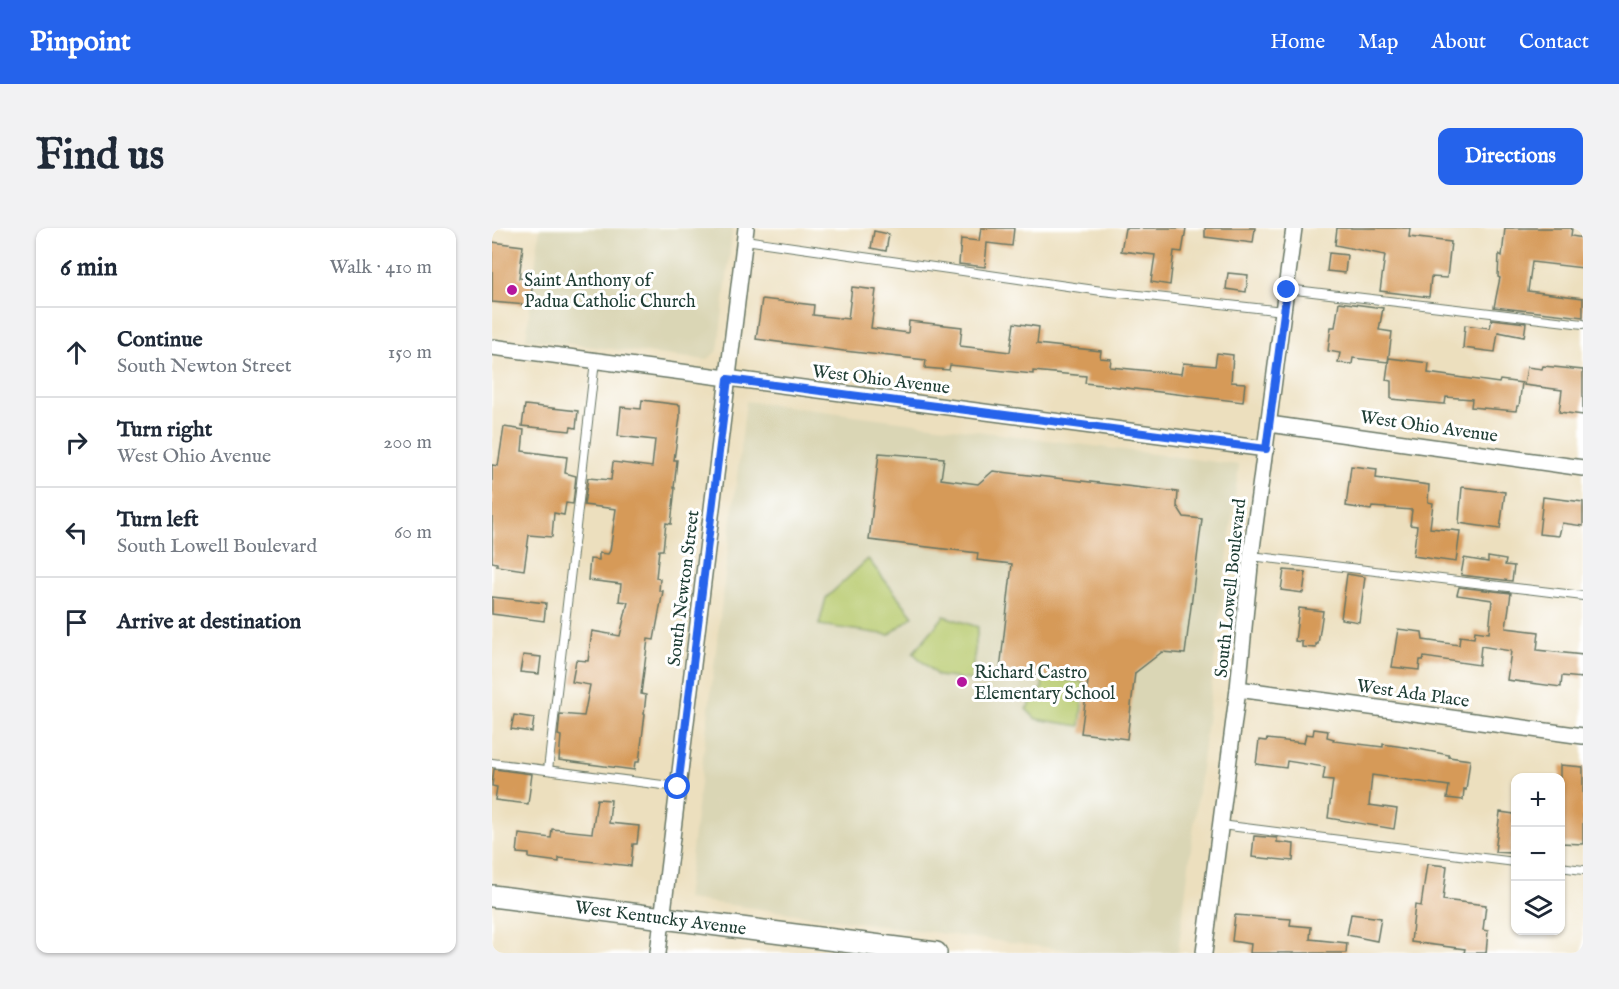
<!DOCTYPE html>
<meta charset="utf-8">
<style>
body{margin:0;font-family:"IM FELL English",serif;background:#f2f2f3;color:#1f2937}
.controls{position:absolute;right:18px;bottom:18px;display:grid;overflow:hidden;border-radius:12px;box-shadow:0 2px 4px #0004}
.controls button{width:54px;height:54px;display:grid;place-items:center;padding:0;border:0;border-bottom:2px solid #e0e1e3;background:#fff;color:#1f2937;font:30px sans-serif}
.stop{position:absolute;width:18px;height:18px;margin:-14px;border:4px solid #2563eb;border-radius:50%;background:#fff}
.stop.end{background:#2563eb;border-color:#fff;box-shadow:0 2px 6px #0008}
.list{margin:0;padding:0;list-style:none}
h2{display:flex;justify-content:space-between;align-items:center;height:78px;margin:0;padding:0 24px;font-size:26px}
h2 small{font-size:20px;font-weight:400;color:#747a83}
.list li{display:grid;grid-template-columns:39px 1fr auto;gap:18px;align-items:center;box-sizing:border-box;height:90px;padding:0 24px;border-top:2px solid #e0e1e3}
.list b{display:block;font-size:22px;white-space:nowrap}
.list p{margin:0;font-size:20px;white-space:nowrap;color:#747a83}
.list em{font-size:20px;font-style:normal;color:#747a83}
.icon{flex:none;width:33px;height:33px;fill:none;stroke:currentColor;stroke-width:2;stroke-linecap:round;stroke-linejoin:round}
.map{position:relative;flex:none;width:1091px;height:725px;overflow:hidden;border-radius:12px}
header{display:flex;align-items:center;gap:36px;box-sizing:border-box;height:84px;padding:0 30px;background:#2563eb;color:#fff}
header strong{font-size:28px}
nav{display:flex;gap:33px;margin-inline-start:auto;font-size:21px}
.intro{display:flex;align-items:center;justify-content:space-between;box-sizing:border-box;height:144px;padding:0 36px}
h1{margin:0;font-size:42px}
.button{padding:15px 27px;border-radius:12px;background:#2563eb;color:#fff;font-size:21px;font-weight:700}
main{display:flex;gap:36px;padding:0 36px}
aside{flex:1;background:#fff;border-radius:12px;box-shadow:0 2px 4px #0004}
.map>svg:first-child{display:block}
</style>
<header>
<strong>Pinpoint</strong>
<nav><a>Home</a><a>Map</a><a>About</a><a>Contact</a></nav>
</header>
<div class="intro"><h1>Find us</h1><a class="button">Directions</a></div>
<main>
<aside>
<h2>6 min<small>Walk · 410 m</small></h2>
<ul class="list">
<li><svg class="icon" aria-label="ahead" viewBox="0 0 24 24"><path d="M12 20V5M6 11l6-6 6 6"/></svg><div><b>Continue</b><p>South Newton Street</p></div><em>150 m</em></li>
<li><svg class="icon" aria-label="right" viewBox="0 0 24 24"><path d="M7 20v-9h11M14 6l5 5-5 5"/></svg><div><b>Turn right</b><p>West Ohio Avenue</p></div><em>200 m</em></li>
<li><svg class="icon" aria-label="left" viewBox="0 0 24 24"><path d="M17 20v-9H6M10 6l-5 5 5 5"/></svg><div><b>Turn left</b><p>South Lowell Boulevard</p></div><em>60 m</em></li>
<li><svg class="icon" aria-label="arrive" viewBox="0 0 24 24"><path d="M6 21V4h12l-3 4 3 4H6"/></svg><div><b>Arrive at destination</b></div></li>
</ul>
</aside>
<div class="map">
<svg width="1091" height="725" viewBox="0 0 1091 725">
<rect width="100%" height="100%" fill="#fff"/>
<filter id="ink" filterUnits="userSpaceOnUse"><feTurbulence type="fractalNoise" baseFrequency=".0167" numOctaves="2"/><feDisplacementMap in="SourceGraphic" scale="12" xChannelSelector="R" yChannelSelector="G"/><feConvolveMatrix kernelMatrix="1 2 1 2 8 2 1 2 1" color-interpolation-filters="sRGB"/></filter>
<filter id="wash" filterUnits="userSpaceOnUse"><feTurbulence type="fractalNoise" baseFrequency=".008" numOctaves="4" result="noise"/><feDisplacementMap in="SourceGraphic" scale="24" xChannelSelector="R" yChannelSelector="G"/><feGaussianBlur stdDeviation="1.35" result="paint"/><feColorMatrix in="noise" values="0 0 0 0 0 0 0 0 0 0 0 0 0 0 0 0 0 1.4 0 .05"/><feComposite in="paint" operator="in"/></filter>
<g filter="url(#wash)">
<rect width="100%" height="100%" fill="#ecdfbe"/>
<g fill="#dad6b5">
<path d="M 48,0 L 241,0 L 226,122 L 215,132 L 34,111 Z"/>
<path d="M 254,173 L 747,237 L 686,725 L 596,725 L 194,671 Z"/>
</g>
<g fill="#b8ca6e" stroke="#6c8451" stroke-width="1.5">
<path d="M 376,331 L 421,388 L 397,407 L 327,397 L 334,370 Z"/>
<path d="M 452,388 L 486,399 L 479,452 L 446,448 L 421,425 Z"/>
<path d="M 551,449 L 592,454 L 588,498 L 544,491 L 534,481 L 550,460 Z"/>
</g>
<g id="blocks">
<g fill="#d69a59">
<path d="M 489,0 L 522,0 L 520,18 L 495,15 L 493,39 L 467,36 L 469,11 L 487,13 Z"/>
<path d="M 633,0 L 694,0 L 690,24 L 682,23 L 678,57 L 659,54 L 663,27 L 629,23 Z"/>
<path d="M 713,0 L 763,0 L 761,15 L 713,9 Z"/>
<path d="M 845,0 L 918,0 L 917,9 L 959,14 L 955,50 L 939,49 L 937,69 L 888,63 L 893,27 L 843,17 Z"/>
<path d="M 1013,0 L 1080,0 L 1079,8 L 1091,10 L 1091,40 L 1040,34 L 1036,63 L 1091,70 L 1091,89 L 1002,79 L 1008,50 L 1006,49 L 1007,26 L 1010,28 Z"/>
<path d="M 382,3 L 397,6 L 394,23 L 379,20 Z"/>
<path d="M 0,14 L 31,18 L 27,50 L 41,51 L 39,69 L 35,69 L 34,77 L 0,74 Z"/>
<path d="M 837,25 L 855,27 L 853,45 L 835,43 Z"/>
<path d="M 736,45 L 756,47 L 754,64 L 734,61 Z"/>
<path d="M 360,59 L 384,62 L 379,100 L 416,105 L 417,93 L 470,99 L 468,118 L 518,124 L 522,95 L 547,99 L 545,116 L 609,123 L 608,130 L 619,131 L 618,139 L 689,146 L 691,135 L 723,138 L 725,125 L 741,127 L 739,154 L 753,155 L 751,174 L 593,155 L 594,148 L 541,143 L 541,146 L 458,137 L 457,142 L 433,140 L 434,132 L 352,123 L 264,111 L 270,71 L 322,77 L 321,87 L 356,91 Z"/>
<path d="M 847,74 L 891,80 L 887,102 L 900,104 L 896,134 L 861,130 L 860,136 L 846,135 L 848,125 L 836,123 L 839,99 L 843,99 Z"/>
<path d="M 1000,91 L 1034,95 L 1032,109 L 1006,104 L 1003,124 L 971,120 L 973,97 L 998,100 Z"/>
<path d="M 897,130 L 937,135 L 936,145 L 1007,155 L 1008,152 L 1030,155 L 1027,178 L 1025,178 L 1024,183 L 979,179 L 980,171 L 954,169 L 953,176 L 951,176 L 899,171 L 899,153 L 894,152 Z"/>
<path d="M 1051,138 L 1091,142 L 1091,187 L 1067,184 L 1070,162 L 1032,157 L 1035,139 L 1050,141 Z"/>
<path d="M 150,172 L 188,177 L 188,189 L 182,232 L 185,232 L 182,260 L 183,260 L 179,296 L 174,295 L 171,322 L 167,322 L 164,350 L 168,351 L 167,363 L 171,363 L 162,412 L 156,411 L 149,466 L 154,467 L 152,486 L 153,486 L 147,534 L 143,534 L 142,542 L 67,532 L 69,508 L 66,507 L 68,486 L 92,488 L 98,457 L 80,454 L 84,432 L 96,433 L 100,403 L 128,408 L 136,374 L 127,373 L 129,356 L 96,352 L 98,331 L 107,332 L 107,325 L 116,326 L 118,323 L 124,281 L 92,277 L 96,250 L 119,252 L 121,234 L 160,239 L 163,212 L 126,208 L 129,179 L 149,181 Z"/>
<path d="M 33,177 L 86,183 L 84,200 L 79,199 L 78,203 L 30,198 Z"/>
<path d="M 12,199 L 32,202 L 30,223 L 75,229 L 73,245 L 84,248 L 81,276 L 74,275 L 72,287 L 62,285 L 60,309 L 37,307 L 32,342 L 5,338 L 5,335 L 0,334 L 0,237 L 6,238 Z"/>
<path d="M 387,225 L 452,230 L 449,251 L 486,256 L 501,243 L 686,264 L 685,278 L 692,289 L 710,291 L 693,426 L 670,424 L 643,445 L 635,511 L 589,505 L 596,453 L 508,442 L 520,336 L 485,332 L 486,325 L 377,312 Z"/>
<path d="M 859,238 L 885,241 L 884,250 L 937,257 L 936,274 L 941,275 L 938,300 L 968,303 L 964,334 L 921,328 L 925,298 L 918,297 L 920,282 L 880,279 L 879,282 L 854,278 Z"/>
<path d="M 970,259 L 1013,264 L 1008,301 L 967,295 Z"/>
<path d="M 1051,269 L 1091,274 L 1091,298 L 1070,295 L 1067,308 L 1047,306 Z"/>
<path d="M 996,329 L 1014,332 L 1013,337 L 1022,338 L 1020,353 L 969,347 L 972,330 L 996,334 Z"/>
<path d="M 792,342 L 814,344 L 811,365 L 789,362 Z"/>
<path d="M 855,346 L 873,349 L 867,394 L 849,391 Z"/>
<path d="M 967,359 L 1019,365 L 1014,400 L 1047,404 L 1045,422 L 1091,427 L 1090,450 L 1070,448 L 1069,459 L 1015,452 L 1019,423 L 989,418 L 987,437 L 932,429 L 931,432 L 928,432 L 927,442 L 900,439 L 906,401 L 930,404 L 931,412 L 967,417 L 968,408 L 982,410 L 983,403 L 997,405 L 1000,372 L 965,367 Z"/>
<path d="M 0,369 L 54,375 L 52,393 L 0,386 Z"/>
<path d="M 807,380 L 831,383 L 826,416 L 824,416 L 824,420 L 810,419 L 810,414 L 803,413 Z"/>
<path d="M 31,427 L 49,429 L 47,446 L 28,444 Z"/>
<path d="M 22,487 L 42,490 L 40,504 L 19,501 Z"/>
<path d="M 822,501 L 836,503 L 835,509 L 842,511 L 841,513 L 891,519 L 891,516 L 926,521 L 957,527 L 957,529 L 978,532 L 974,562 L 972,561 L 971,572 L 955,570 L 957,558 L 880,547 L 877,577 L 905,581 L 902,601 L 836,590 L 841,552 L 831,551 L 833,539 L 795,533 L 794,540 L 764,536 L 767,512 L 774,513 L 775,511 L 812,515 L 814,506 L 821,507 Z"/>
<path d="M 1068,537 L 1091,539 L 1091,616 L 1068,615 Z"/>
<path d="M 2,541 L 40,546 L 36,576 L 3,572 L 5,559 L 0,558 Z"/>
<path d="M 105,571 L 119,572 L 117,595 L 147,598 L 145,616 L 141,616 L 139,638 L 67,630 L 67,634 L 37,630 L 37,626 L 25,625 L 27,606 L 59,610 L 60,601 L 100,605 Z"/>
<path d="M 1008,584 L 1022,586 L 1018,625 L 1003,624 Z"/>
<path d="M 762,608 L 785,610 L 785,614 L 802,616 L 801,633 L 760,629 Z"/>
<path d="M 935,636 L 955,638 L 951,672 L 994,677 L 991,702 L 996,703 L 994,725 L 972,725 L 973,721 L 919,714 L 923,677 L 929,678 Z"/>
<path d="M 859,686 L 889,690 L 885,713 L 855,707 Z"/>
<path d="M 743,687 L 799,691 L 798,697 L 819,699 L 818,711 L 855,715 L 854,725 L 758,725 L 759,716 L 740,713 Z"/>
</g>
</g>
</g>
<g filter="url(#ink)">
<use href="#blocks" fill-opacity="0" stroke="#677664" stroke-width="1.5"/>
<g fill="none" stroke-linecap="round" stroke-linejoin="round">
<defs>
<g id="lane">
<path d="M 253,12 L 610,63 L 792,83"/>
<path d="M 795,61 L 1091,96"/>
<path d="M 759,328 L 1091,368"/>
<path d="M 0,535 L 186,559"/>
<path d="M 56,542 L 103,133"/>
<path d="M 729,597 L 1023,634"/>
<path d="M 1068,639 L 1091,642"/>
</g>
<g id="street">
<path d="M 0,119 L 774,221"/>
<path d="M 777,196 L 1091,240"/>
<path d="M 746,461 L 1091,508"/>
<path d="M 166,725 L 254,0"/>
<path d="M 712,725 L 746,461 L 759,328 L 802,0"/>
</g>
<g id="secondary">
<path id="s1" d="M 0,668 L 444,725"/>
</g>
</defs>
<use href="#lane" stroke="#677664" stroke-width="10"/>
<use href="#street" stroke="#677664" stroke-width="18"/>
<use href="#secondary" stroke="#677664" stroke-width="24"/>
<use href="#lane" stroke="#fff" stroke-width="8"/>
<use href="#street" stroke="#fff" stroke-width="15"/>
<use href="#secondary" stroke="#fff" stroke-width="21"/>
</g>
</g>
<g fill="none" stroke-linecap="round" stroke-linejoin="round" filter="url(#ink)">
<path stroke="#2563eb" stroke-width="8" d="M 186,559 L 236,151 L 774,221 L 795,62"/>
</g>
<g fill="#b5179e" stroke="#fff" stroke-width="2">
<circle cx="20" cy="62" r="6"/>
<circle cx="470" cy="454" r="6"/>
</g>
<g text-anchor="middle" stroke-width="6" stroke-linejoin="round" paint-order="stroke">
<g font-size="18" fill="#1f3d34" stroke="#fff" text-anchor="start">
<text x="32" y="58">Saint Anthony of<tspan x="32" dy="21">Padua Catholic Church</tspan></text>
<text x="482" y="450">Richard Castro<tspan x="482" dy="21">Elementary School</tspan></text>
</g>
<g font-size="18" fill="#1f3d34" stroke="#fff">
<text transform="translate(389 151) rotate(7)" y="6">West Ohio Avenue</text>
<text transform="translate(937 198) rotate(8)" y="6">West Ohio Avenue</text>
<text transform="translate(191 360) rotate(-83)" y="6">South Newton Street</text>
<text transform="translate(738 360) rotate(-84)" y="6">South Lowell Boulevard</text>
<text transform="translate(921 465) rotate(8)" y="6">West Ada Place</text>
<text dy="6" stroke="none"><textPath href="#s1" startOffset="170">West Kentucky Avenue</textPath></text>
</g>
</g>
</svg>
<div class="controls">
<button>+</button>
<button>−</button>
<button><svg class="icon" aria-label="layers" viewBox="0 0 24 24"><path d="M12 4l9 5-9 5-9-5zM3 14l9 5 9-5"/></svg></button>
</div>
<div class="stop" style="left:186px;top:559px"></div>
<div class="stop end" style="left:795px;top:62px"></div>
</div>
</main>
